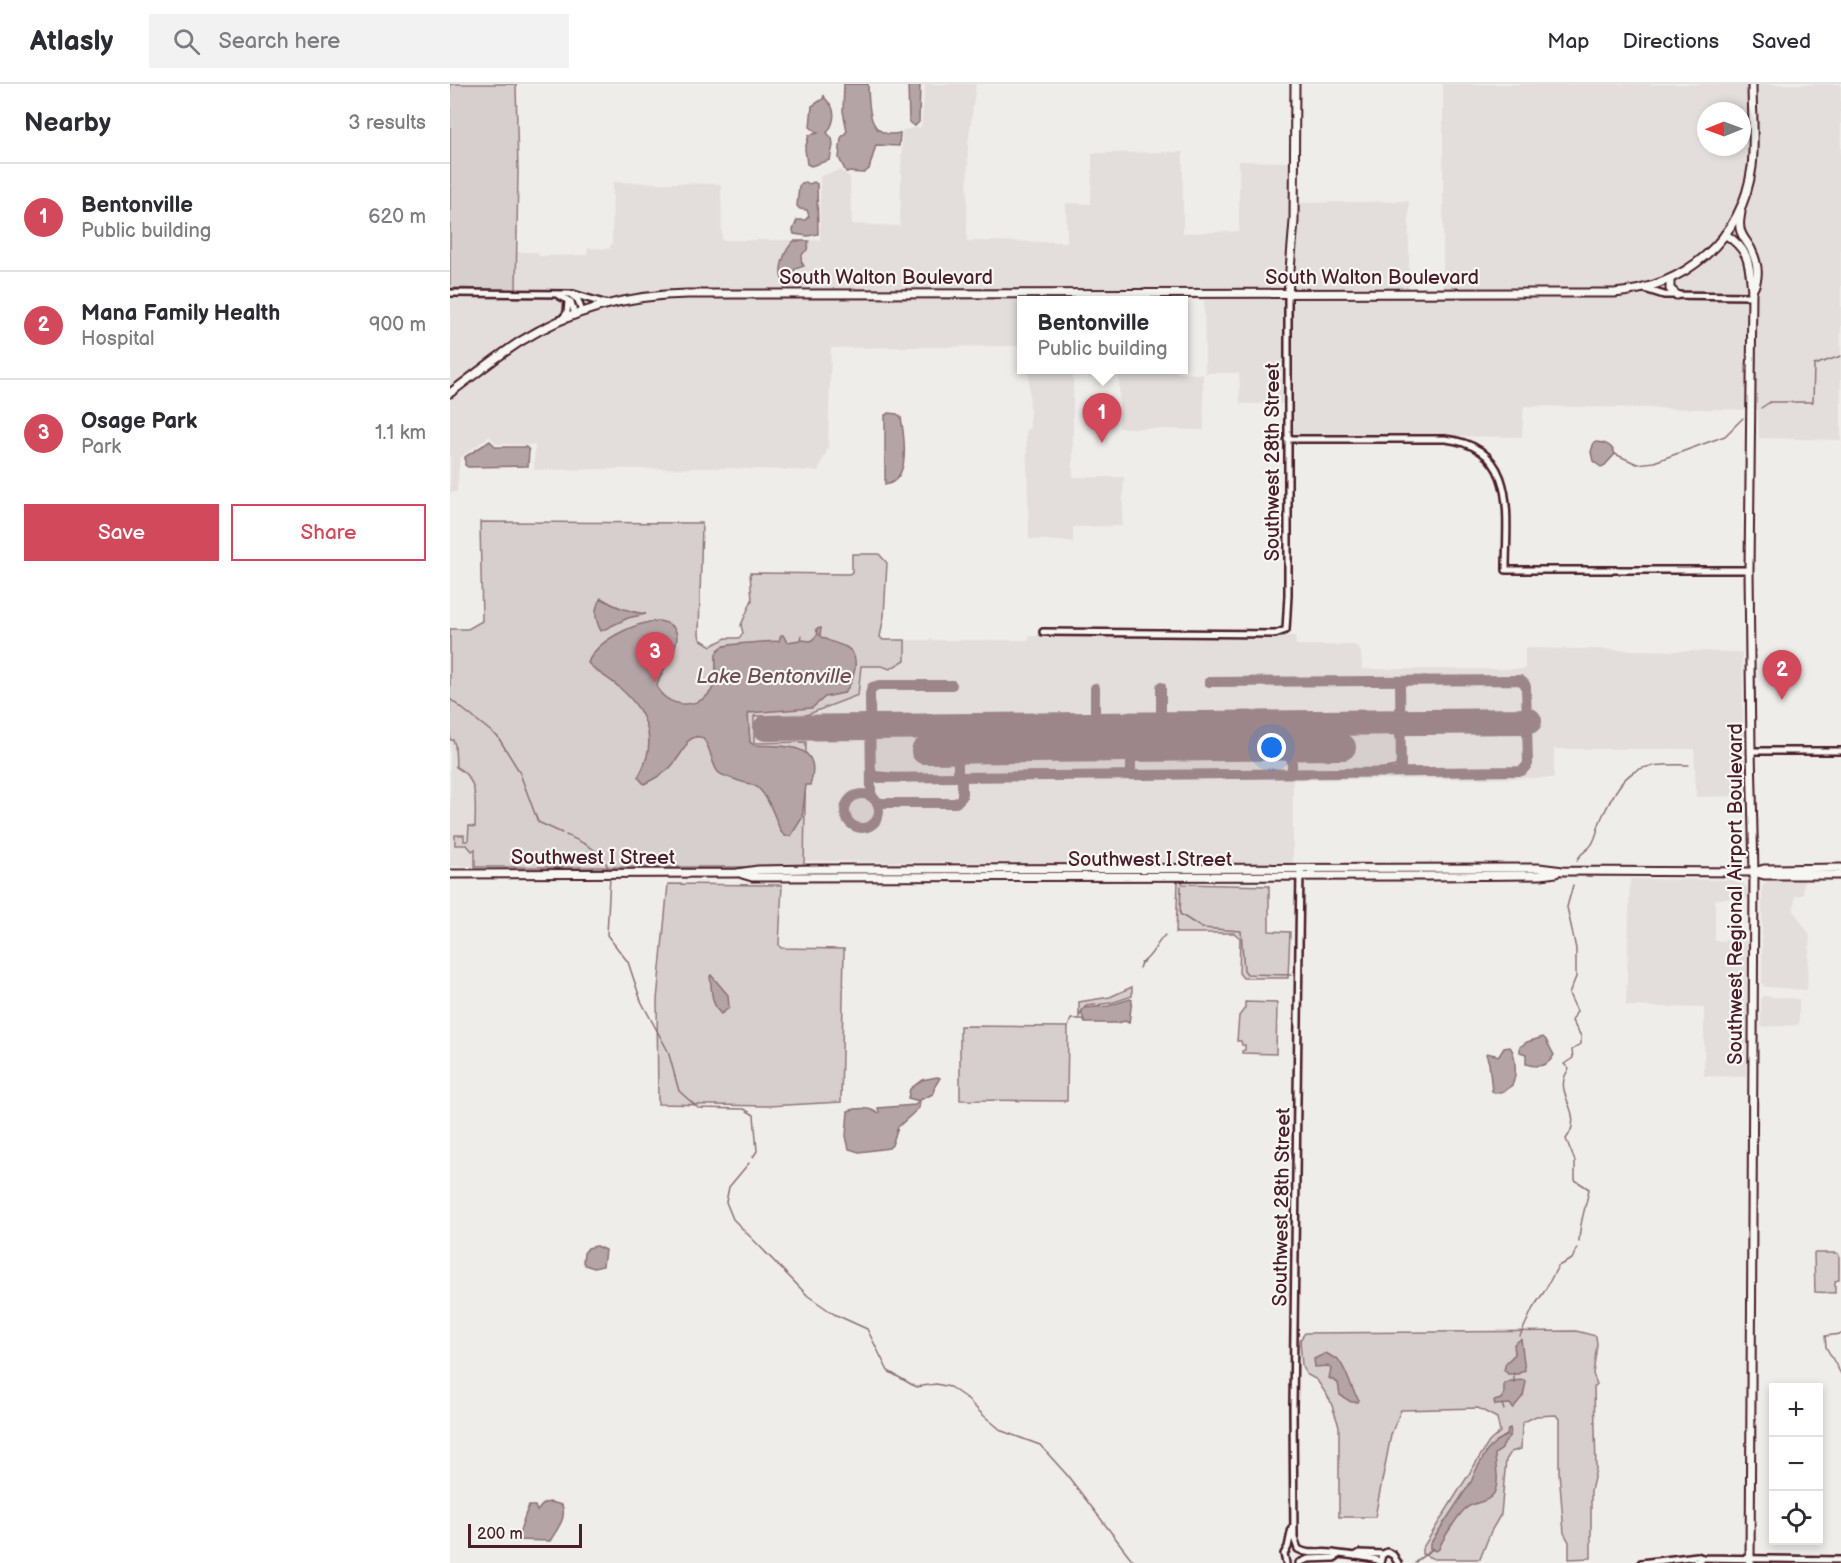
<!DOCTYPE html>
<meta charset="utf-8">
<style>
body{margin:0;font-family:"Balsamiq Sans",sans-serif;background:#f2f2f3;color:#2b2b33}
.controls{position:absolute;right:18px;bottom:18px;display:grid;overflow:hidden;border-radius:0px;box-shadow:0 3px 9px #0003}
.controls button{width:54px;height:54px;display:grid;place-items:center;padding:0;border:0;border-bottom:2px solid #e1e1e2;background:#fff;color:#2b2b33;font:30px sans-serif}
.compass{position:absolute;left:1247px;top:18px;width:54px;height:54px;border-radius:50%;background:#fff;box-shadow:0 3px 9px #0003;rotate:269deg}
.scale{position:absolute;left:18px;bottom:15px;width:114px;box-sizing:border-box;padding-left:6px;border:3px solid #4a1f2b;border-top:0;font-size:16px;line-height:21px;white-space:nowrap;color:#4a1f2b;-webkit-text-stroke:4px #f6f6f2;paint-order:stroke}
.you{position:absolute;left:822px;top:664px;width:21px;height:21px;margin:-15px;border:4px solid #fff;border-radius:50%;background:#1a73e8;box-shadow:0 0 0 9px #1a73e833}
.badge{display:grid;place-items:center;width:39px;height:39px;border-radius:50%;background:#d1495b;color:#fff;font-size:20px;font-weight:700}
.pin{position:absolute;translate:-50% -50px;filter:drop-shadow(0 2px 3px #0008)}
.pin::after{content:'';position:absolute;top:32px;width:21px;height:18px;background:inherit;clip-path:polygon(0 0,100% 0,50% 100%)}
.popup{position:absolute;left:567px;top:212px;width:171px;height:78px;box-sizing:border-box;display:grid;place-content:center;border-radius:0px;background:#fff;filter:drop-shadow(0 2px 4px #0005);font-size:20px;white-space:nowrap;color:#7c7c81}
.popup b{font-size:22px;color:#2b2b33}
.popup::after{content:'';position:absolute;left:50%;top:100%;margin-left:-12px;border:12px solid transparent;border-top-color:#fff}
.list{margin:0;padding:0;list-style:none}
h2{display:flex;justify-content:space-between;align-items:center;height:78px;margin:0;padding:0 24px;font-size:26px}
h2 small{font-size:20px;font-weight:400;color:#7c7c81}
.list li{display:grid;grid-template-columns:39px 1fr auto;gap:18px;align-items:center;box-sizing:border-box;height:108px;padding:0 24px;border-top:2px solid #e1e1e2}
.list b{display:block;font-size:22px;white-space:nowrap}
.list p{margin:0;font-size:20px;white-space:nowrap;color:#7c7c81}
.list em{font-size:20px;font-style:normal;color:#7c7c81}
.actions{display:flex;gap:12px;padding:18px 24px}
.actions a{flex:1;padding:14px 0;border:2px solid #d1495b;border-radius:0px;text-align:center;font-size:21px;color:#d1495b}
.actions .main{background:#d1495b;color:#fff}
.icon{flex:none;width:33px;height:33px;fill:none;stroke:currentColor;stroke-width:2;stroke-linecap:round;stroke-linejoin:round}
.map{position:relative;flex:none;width:1391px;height:1479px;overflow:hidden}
header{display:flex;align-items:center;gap:36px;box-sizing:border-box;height:84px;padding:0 30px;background:#fff;border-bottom:2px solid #e1e1e2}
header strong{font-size:28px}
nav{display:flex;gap:33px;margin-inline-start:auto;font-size:21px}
.search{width:420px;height:54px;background:#f2f2f3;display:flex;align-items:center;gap:15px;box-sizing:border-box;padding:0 21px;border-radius:0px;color:#7c7c81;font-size:22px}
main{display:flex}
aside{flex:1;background:#fff}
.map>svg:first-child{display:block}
</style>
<header>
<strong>Atlasly</strong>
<div class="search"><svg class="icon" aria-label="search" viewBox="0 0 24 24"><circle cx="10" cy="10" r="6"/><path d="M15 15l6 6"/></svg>Search here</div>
<nav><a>Map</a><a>Directions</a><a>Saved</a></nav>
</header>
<main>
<aside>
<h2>Nearby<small>3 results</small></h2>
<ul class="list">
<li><span class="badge">1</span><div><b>Bentonville</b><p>Public building</p></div><em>620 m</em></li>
<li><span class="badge">2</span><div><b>Mana Family Health</b><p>Hospital</p></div><em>900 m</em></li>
<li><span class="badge">3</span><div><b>Osage Park</b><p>Park</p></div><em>1.1 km</em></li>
</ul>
<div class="actions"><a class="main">Save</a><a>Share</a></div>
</aside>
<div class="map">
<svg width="1391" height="1479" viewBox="0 0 1391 1479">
<rect width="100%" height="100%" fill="#efedea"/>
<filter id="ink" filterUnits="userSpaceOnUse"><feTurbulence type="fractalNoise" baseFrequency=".0167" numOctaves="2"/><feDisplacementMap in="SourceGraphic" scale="12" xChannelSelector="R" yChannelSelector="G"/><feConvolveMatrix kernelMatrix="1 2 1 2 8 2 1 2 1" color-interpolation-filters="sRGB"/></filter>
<g filter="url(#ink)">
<g fill="#e3dedc" fill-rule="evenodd">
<path d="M 475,0 L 526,0 L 518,61 L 517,157 L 617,158 L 616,119 L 641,120 L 642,69 L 733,68 L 733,149 L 789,147 L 789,77 L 840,78 L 840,119 L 959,117 L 959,204 L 993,203 L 993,0 L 1391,0 L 1391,356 L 1309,354 L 1308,326 L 1074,322 L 1072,353 L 833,350 L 834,320 L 790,320 L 789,289 L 755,289 L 754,216 L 571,216 L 571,262 L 381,264 L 378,364 L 368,387 L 273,384 L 84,386 L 85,361 L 46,360 L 40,352 L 10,374 L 7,408 L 0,408 L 0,213 L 66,214 L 67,168 L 88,168 L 89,172 L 137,171 L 138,164 L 159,165 L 162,159 L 163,98 L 271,100 L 272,156 L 370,156 L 370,92 L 390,86 L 400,93 L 402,140 L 450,142 L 452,46 L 471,43 ZM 1256,27 L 1292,27 L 1292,63 L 1256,63 Z"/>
<path d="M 579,286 L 623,286 L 623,393 L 674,393 L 672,442 L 623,443 L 623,458 L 579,455 L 576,348 L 580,343 Z"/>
<path d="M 669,286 L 725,286 L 728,289 L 753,290 L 754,346 L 669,344 Z"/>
<path d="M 580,552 L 845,552 L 846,561 L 905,561 L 911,568 L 912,585 L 1075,585 L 1075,564 L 1292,568 L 1295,712 L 1246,713 L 1244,665 L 1104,665 L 1104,694 L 843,696 L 843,781 L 354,777 L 356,658 L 304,659 L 304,631 L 356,631 L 411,582 L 432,582 L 440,585 L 455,576 L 455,556 L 579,556 Z"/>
<path d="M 0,656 L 2,656 L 5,661 L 5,667 L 11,686 L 17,690 L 25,705 L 25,782 L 0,782 Z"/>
<path d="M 1180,795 L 1289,796 L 1298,804 L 1298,814 L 1265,815 L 1265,857 L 1299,856 L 1296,993 L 1254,992 L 1254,924 L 1176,922 Z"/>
<path d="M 1354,795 L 1353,811 L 1345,812 L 1344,827 L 1360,851 L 1357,906 L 1315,903 L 1312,900 L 1312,802 L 1318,796 Z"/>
<path d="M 1313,912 L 1349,915 L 1349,941 L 1311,943 L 1311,915 Z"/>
</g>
<g fill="#d7cfce" stroke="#90777c" stroke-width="1.5">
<path d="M 0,0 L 66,0 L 68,87 L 66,206 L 0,204 Z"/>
<path d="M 30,438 L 252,439 L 249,550 L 250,555 L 261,562 L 276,554 L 289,554 L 293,549 L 291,541 L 302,516 L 300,489 L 399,490 L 402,488 L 402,470 L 429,470 L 437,479 L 434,532 L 430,553 L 433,556 L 455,556 L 455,576 L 440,585 L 432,582 L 411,582 L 408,611 L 356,631 L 304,632 L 304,659 L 356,658 L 354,783 L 25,783 L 25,765 L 22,767 L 17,761 L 5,761 L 5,751 L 14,751 L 14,757 L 18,757 L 19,742 L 25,743 C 25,720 30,695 6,683 L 5,661 L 3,656 L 0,656 L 0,545 L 18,545 L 32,537 Z"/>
<path d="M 938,644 L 944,646 C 949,658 948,670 946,682 L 928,685 L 449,690 L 426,688 C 423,678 420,664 425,655 L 442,649 Z"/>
<circle cx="412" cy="727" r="14"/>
<path d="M 728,797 L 732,797 L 733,800 L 819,802 L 819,847 L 840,848 L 838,894 L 793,894 L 789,889 L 790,854 L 784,849 L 726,849 Z"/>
<path d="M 218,800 L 332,801 L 329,861 L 331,864 L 394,865 L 391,1018 L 318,1022 L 208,1020 L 207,916 Z"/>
<path d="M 682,903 L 682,912 L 661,919 L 636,922 L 629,933 L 629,918 L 660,913 Z"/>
<path d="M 795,918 L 827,919 L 826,970 L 792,969 L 792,967 L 795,966 L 795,961 L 792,961 L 791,957 L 787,957 L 789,932 L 795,924 Z"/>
<path d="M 510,942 L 618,943 L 617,1017 L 510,1016 Z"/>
<path d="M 1364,1169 L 1387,1169 L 1389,1171 L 1389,1196 L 1385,1197 L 1385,1209 L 1365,1208 Z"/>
<path d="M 1126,1247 L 1146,1252 L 1147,1260 L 1143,1290 L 1147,1300 L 1144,1303 L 1146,1385 L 1141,1407 L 1141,1474 L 1119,1475 L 1119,1458 L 1114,1449 L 1109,1388 L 1109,1335 L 1106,1331 L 1086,1332 L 1072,1339 L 1071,1365 L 1061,1368 L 1056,1376 L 1051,1430 L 1041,1447 L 1030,1475 L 984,1475 L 972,1470 L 972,1465 L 1039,1358 L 1050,1348 L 1047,1334 L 1028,1324 L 951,1326 L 941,1351 L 925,1433 L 889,1433 L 889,1342 L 880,1316 L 867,1296 L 856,1290 L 852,1282 L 850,1256 L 855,1249 Z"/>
</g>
<g fill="#b4a4a5" stroke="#8a6f74" stroke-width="1.5">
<path d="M 394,0 L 418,0 C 419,23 417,56 450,49 L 449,62 L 426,61 L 419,85 L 414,89 L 396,88 L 389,74 L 391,54 L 397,47 L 393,27 Z"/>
<path d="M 458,0 L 470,0 L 469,38 L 465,42 L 459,38 Z"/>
<path d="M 374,11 C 375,17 379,17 382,23 C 386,32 382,42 377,49 L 382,54 L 383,61 L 380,76 L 361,82 L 357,80 L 355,65 L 359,51 L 368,49 L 360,43 L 362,22 L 373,15 Z"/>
<path d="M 356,98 L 359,100 L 364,98 L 367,100 L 368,150 L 358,152 L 344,150 L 343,146 L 347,136 L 355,136 L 359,132 L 357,126 L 350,125 L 347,122 L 349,102 L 352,99 Z"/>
<path d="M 344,157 L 359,157 L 357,166 C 351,170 349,176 354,182 L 345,185 L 344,190 L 349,195 L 357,191 L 356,200 L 334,199 C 326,187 335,165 344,157 Z"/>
<path d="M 439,329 L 447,330 L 451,333 C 454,352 462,396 435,401 L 435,331 Z"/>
<path d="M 40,357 L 46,363 L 76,363 L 79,366 L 78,382 L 18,383 L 15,381 L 15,373 Z"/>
<path d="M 1144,358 C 1153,358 1162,360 1165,370 L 1154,382 L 1151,383 L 1143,377 L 1141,368 Z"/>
<path d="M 151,514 C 165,523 179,528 196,530 L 178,534 L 151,547 C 145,536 144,524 151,514 Z"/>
<path d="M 209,537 C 249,544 210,584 207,602 C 215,624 248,626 261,607 C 268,596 265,582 266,570 C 268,566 268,565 272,563 C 279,559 318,558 329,557 L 331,551 L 333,551 L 337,558 L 350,556 L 351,551 L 352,556 L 361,557 L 368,550 L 366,545 L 371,544 L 370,552 C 377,557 387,559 396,563 C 413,572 403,599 394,609 L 375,613 L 362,624 L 298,629 L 300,658 L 304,661 C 334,663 374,657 360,701 L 356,701 L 352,734 L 341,752 L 335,752 L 331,748 C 325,734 319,713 307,703 C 302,700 295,699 289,697 C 283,694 273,693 268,688 C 259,679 260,638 237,658 L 237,660 C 222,684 220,687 194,700 L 188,693 C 208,660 199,630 171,605 C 161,595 147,589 138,579 C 146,556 186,538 209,537 Z"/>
<path d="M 261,891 L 278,911 L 279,924 L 271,930 C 260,919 262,905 260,892 Z"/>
<path d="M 680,915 L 682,916 L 679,939 L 675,937 L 668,939 L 635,939 L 631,928 L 634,924 L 658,922 Z"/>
<path d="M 1093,953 L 1096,956 L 1104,971 C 1098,983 1088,984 1076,980 L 1076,970 L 1070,968 L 1070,963 L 1077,958 Z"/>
<path d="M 1060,963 C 1066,970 1067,993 1062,1001 C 1057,1007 1052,1008 1045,1009 L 1042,1007 L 1039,979 L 1036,970 L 1037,969 L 1049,972 L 1054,964 Z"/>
<path d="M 487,993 L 490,994 L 485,1002 L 483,1010 L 470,1016 L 469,1024 L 448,1043 L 442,1061 L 439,1064 L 409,1068 L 399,1065 L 396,1052 L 398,1027 C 406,1024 421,1023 427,1029 L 429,1028 L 428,1024 L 465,1021 L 469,1017 L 458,1014 L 460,1005 L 472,996 Z"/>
<path d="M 146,1162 L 155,1166 L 153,1182 L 144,1184 L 135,1181 L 133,1178 L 134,1169 L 138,1164 Z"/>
<path d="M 1071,1255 L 1075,1286 L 1068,1290 L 1058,1290 L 1054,1286 L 1056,1279 L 1065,1270 L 1064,1260 Z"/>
<path d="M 876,1269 L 884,1274 L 887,1274 C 898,1286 899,1303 909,1316 L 908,1318 L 901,1318 L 890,1311 L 888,1299 L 879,1294 L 881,1285 L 878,1282 L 865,1283 L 864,1275 Z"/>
<path d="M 1074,1296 L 1076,1298 L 1073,1312 L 1064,1323 L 1063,1324 L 1060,1320 L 1045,1321 L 1044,1317 L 1051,1315 L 1054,1310 L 1054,1300 L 1061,1297 Z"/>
<path d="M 1060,1344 C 1063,1353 1053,1357 1052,1365 L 1045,1370 C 1045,1382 1050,1395 1045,1407 C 1040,1420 1022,1417 1014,1426 C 1008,1432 991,1457 989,1465 L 986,1467 L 980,1465 L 980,1460 L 1021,1398 L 1027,1384 L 1037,1367 L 1046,1357 L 1057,1351 L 1058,1345 Z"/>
<path d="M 101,1418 L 112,1421 C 117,1435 107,1445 100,1457 L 67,1456 C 69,1450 76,1427 79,1422 L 85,1422 L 87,1427 L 94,1419 Z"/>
</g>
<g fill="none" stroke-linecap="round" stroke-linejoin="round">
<g stroke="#8a6f74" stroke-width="1.5">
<path d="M 1311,324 L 1320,318 L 1363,318 L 1364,281 L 1391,272"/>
<path d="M 1165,370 L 1187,380 L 1204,378 L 1275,352 L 1293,334"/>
<path d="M 0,615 L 48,653 L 69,687 L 88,738 L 112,749"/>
<path d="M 116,751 C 134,759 154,767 159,787"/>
<path d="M 1127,777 C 1130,768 1138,767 1142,760 C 1147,752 1148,741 1152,733 C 1177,682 1185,680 1239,681"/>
<path d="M 160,792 L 157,851 L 178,878 L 191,917 L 218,967 L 229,1007 L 248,1024 L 294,1025 L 304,1031 L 307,1067 L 303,1073"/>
<path d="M 1123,801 L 1117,823 L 1126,865 L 1126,893 L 1119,910 L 1127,927 L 1122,937 L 1131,952 L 1131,960 L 1122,966 L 1123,974 L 1114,980 L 1119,985 C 1100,1010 1137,1027 1116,1055 L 1125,1077 L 1125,1096 L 1139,1105 C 1136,1123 1129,1140 1129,1158"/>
<path d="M 731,802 L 730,830 L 752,844 L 791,847 L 794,886 L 797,890 L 841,891"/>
<path d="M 689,884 L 691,879 C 702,874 706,859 715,851"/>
<path d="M 618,943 L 621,935 L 633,935"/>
<path d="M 299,1079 L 279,1103 L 276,1118 L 283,1135 L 358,1212 L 384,1230 L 417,1245 L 438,1287 L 466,1303 L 486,1300 L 500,1303 L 516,1314 L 533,1331 L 552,1347 L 590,1361 L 617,1391 L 680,1473 L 687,1479"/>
<path d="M 1391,1250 L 1375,1252 L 1376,1263 L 1391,1290"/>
<path d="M 1070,1252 L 1083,1224 L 1094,1208 L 1108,1182 L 1122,1175 L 1127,1164"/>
<path d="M 1064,1299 L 1064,1289"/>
<path d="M 1052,1320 L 1054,1326"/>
<path d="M 965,1479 C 970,1472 978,1471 983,1464"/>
</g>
<g stroke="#9c868a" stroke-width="10">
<path d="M 950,597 L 951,688"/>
<path d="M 502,601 L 429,601 L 422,603 L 420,610 L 421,709 L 424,715 L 430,719 L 506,719 L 512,713 L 512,693"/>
<path d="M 711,603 L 711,665"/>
<path d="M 645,604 L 645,641"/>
<path d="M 842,663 L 842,689"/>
<path d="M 681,665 L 681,691"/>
<path d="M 508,667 L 508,693"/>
<path d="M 421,694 L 1072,687 L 1078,680 L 1076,603 L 1075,600 L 1070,596 L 759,598"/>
<circle cx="412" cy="727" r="17"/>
</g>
<g stroke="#9c868a" stroke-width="26">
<path d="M 316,644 L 1079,637"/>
<path d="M 474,667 L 893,663"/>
</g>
<defs>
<g id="minor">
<path d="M 1195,205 L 1214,211 L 1302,212"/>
<path d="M 0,209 L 120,210 L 128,216 L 132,228"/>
<path d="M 123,210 L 157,220"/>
<path d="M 108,211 L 121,218 L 125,231"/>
<path d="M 111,236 L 117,229 L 118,217"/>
<path d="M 837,355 L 995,355 C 1069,363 1056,431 1056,486 L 1299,486"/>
<path d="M 593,548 L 825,550 L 836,546 L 838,511 L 838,210"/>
<path d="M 1301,667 L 1391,667"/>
<path d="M 850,785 L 843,1323 L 844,1454 L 848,1465 C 860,1472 869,1467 882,1469 C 894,1471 919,1472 930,1477"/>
<path d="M 905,1472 L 910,1469 L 933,1470"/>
<path d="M 836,1479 L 834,1470 L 838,1463 L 842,1444"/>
<path d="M 849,1479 L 858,1475 L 884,1474 L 887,1472"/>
<path d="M 930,1479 L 932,1471 L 937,1468 L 943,1471 L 948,1479"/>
<path d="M 1191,1479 L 1247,1472 L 1252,1474 L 1391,1476"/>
<path d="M 1244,1479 L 1252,1474"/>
</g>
<g id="major">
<path d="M 1291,128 C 1290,135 1288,141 1291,148 C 1293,154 1298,159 1301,165 C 1308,179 1310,194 1302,207"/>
<path d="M 1275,150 C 1300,167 1299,178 1302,207 L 1299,486 L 1301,667 L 1304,788 L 1300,1479"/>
<path d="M 1220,196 L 1220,205 L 1227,211"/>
<path d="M 838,210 L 844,137 L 845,0"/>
<path d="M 0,309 C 23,292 46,273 71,257 C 121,226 179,211 238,210 L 1164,209 C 1235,203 1292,156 1302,83 C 1305,56 1302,27 1302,0"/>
<path d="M 1304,788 L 1314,791 L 1391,791"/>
<path d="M 0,790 L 287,789 L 308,786 L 364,785 L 1089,784 L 1113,787 L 1304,788 L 1314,785 L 1391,784"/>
<path d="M 292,790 L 302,793 L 980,792 L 1091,791 L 1106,789"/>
</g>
</defs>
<use href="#minor" stroke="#4a1f2b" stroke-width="10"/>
<use href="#major" stroke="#4a1f2b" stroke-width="11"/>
<use href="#minor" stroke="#f6f6f2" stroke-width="5"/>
<use href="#major" stroke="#f6f6f2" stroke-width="7"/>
</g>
</g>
<g text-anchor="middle" stroke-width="4.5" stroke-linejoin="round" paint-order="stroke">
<g font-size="20" fill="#4a1f2b" stroke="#f6f6f2">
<text x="436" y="200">South Walton Boulevard</text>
<text x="922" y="200">South Walton Boulevard</text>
<text transform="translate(822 378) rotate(-90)" y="7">Southwest 28th Street</text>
<text x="143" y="780">Southwest I Street</text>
<text x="700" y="782">Southwest I Street</text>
<text transform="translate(1285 810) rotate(-90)" y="7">Southwest Regional Airport Boulevard</text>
<text transform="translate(831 1123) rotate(-89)" y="7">Southwest 28th Street</text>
</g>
<g font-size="21" font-style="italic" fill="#6f4e56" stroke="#f6f6f2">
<text x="324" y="599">Lake Bentonville</text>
</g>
</g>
</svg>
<div class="controls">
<button>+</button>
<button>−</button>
<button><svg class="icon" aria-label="locate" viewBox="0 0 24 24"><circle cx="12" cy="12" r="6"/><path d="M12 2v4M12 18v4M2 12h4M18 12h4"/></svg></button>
</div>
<svg class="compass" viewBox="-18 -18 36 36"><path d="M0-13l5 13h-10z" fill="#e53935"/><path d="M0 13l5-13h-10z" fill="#7c7c81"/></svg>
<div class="scale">200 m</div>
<div class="you"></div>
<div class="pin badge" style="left:652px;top:359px">1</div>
<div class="popup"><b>Bentonville</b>Public building</div>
<div class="pin badge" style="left:1332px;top:616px">2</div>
<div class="pin badge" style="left:205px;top:598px">3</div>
</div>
</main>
